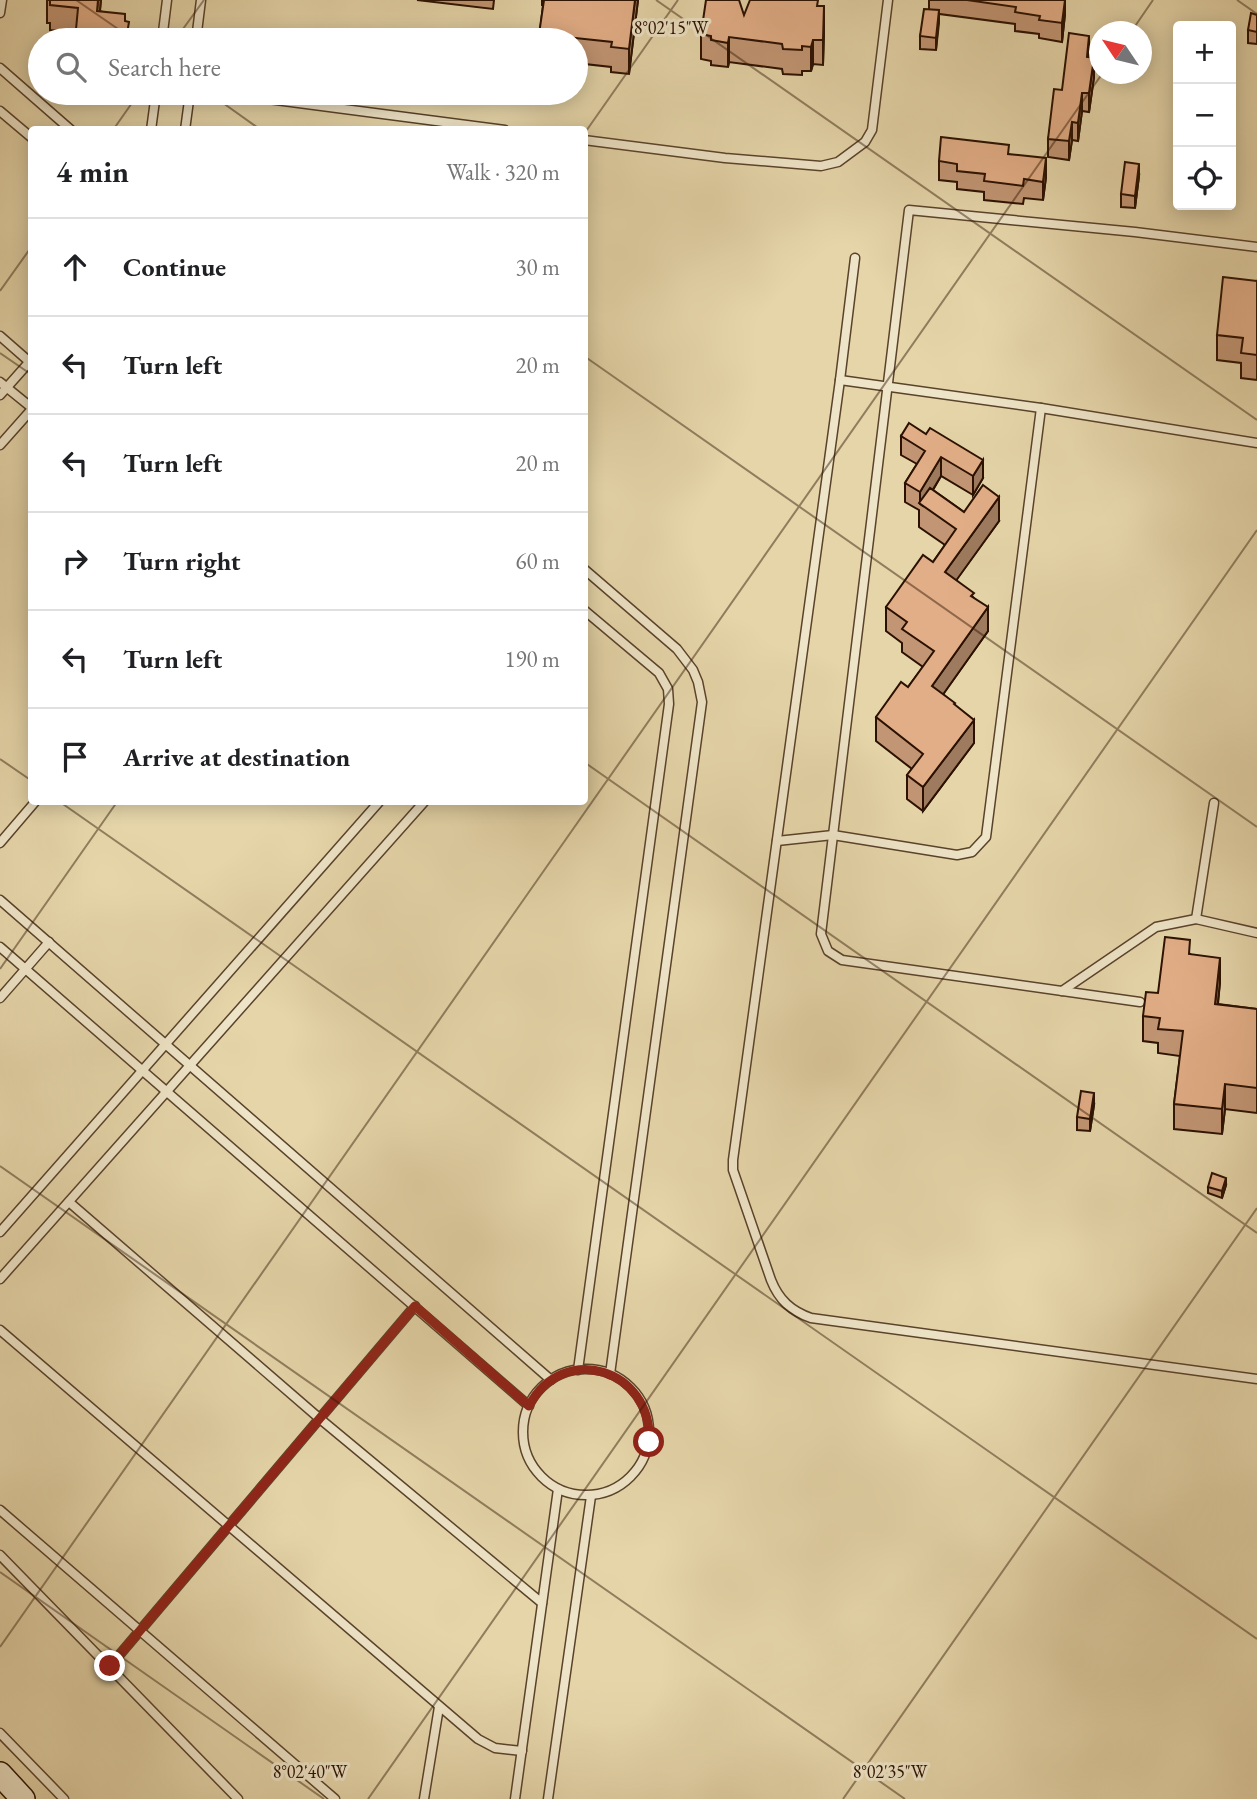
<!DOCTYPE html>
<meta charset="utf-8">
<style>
body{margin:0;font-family:"EB Garamond",serif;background:#f2f2f2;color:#202124}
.controls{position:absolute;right:21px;top:21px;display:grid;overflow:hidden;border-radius:7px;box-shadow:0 4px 18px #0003}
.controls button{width:63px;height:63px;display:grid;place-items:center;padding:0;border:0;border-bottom:2px solid #e0e0e0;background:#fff;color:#202124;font:35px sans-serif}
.compass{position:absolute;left:1089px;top:21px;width:63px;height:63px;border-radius:50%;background:#fff;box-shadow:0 4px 18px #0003;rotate:305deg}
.stop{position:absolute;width:21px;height:21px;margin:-16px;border:5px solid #8f2418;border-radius:50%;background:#fff}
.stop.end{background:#8f2418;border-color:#fff;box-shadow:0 2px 7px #0008}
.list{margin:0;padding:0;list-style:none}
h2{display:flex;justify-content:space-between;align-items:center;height:91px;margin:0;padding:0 28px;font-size:30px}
h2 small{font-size:23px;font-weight:400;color:#757577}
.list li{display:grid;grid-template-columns:46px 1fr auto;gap:21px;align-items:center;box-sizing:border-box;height:98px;padding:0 28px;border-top:2px solid #e0e0e0}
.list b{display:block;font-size:26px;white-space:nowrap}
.list em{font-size:23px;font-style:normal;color:#757577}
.icon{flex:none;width:38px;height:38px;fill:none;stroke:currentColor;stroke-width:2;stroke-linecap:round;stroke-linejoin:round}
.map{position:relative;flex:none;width:1257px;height:1799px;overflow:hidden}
.search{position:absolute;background:#fff;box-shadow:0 4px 18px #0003;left:28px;top:28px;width:560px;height:77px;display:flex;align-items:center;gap:18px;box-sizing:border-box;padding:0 24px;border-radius:38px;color:#757577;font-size:26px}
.panel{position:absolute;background:#fff;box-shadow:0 4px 18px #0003;left:28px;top:126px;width:560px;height:679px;border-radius:7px}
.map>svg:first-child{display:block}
</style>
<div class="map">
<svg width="1257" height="1799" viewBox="0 0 1257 1799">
<rect width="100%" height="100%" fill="#e5d5a9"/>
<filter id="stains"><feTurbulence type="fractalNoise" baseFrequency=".00286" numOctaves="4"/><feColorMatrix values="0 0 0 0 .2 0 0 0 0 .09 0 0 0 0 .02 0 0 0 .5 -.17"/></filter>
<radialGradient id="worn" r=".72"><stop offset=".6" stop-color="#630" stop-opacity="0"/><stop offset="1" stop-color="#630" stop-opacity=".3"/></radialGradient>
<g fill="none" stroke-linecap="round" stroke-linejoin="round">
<defs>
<g id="lane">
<path d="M 0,13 L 2,0"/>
<path d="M 162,40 L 167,0"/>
<path d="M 196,40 L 201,0"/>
<path d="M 0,68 L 71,130"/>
<path d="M 222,93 L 505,130"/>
<path d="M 0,111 L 32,138"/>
<path d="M 151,130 L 156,93"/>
<path d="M 185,130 L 190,93"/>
<path d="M 584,140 L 725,158 L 821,166 L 838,162 L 865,142 L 872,130 L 888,0"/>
<path d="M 855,258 L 840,380 L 733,1160 L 733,1170 L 771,1280 C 779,1300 791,1311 811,1318 L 1257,1379"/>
<path d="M 0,336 L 32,364"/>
<path d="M 840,380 L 1041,408 L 1257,443"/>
<path d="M 0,382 L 32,408"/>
<path d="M 0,395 L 32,359"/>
<path d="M 0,445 L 32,409"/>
<path d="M 584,569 L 677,649 L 693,670 L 698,682 L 702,702 L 610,1374"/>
<path d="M 777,841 L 833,835 L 957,855 L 972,852 L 986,837 L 1041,408"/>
<path d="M 0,843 L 35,802"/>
<path d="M 0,900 L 551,1380"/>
<path d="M 1196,919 L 1214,803"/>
<path d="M 0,947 L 529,1406"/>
<path d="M 1062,991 L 1156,927 L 1196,919 L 1257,933"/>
<path d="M 0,998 L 49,942"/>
<path d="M 1140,1002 L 842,960 L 828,951 L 821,934 L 909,210 L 1135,232 L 1257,247"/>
<path d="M 69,1202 L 319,1418 L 542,1603"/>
<path d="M 0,1232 L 379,802"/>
<path d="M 0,1279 L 424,802"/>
<path d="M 0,1330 L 478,1739 L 495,1748 L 522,1751"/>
<circle cx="586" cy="1432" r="63"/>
<path d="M 578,1370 L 669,704 L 668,689 L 659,673 L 584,610"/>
<path d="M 0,1510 L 335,1799"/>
<path d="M 0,1555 L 238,1799"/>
<path d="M 110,1666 L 415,1306"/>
<path d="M 0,1733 L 64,1799"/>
<path d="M 424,1799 L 439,1707"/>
<path d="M 515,1799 L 558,1489"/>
<path d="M 548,1799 L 591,1496"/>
</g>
<path id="secondary" d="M 0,1774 L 23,1799"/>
</defs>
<use href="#lane" stroke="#5a422b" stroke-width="11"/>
<use href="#secondary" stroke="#2b1101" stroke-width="26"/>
<use href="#lane" stroke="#eee4c7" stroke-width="8"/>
<use href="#secondary" stroke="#eee4c7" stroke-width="23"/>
</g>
<g fill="#c29674" stroke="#2b1101" stroke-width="2">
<path d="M 47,0 L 101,0 L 100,11 L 125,21 L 129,40 L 50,30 L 50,23 L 47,23 Z"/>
<path d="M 417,0 L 494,0 L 493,9 Z"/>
<path d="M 542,0 L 638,0 L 629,74 L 611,72 L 611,67 L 576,63 L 576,40 L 539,40 L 543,5 L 542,5 Z"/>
<path d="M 929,0 L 1065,0 L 1065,14 L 1062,42 L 1039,38 L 1039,34 L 1015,31 L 1015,24 L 939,14 L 936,50 L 920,49 L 920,36 L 929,9 Z"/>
<path d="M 818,6 L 824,31 L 823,65 L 813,64 L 811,71 L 802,71 L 802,75 L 783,74 L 782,69 L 729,62 L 728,67 L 711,65 L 711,61 L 701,59 L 701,34 L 744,15 Z"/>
<path d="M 1257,15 L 1257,44 L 1248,43 L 1248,30 Z"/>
<path d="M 1089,57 L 1094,77 L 1089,112 L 1082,111 L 1078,141 L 1072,140 L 1069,160 L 1048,157 L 1048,139 L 1062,90 Z"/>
<path d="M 74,93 L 123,93 L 123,96 L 118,96 L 117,104 L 74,99 Z"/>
<path d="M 1009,154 L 1046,177 L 1043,200 L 1024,198 L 1023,204 L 984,200 L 984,192 L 957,189 L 957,182 L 939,180 L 939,161 Z"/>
<path d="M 1139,176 L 1135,208 L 1121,207 L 1121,194 Z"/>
<path d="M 1257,281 L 1257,380 L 1241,378 L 1241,363 L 1217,360 L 1217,335 Z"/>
<path d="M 901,436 L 983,478 L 973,495 L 941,476 L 933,490 L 964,512 L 999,521 L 956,580 L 974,598 L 988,631 L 943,694 L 955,705 L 974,743 L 923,811 L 907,799 L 907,775 L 912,769 L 876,741 L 876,717 L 908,687 L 923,667 L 902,652 L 902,643 L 886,631 L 886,607 L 933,562 L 945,545 L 919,527 L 919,510 L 905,502 L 905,483 L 917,464 L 901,455 Z"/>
<path d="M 1190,954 L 1220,982 L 1218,1004 L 1257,1009 L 1257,1113 L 1225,1109 L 1222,1134 L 1174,1129 L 1174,1104 L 1180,1056 L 1158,1053 L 1158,1043 L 1143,1041 L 1143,1016 L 1158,993 Z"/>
<path d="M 1094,1105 L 1090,1131 L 1077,1130 L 1077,1117 Z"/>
<path d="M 1226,1185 L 1222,1198 L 1208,1193 L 1208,1187 Z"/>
</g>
<g fill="#9e7a5e" stroke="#2b1101" stroke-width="2">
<path d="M 98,0 L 101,0 L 97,36 L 97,11 Z"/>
<path d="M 635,0 L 638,0 L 629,74 L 629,49 Z"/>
<path d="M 1065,0 L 1065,14 L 1062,42 L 1062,23 Z"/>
<path d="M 824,6 L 824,31 L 823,65 L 823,40 Z"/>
<path d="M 939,10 L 939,23 L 936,50 L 936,38 Z"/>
<path d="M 1089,36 L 1089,55 L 1087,76 L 1087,57 Z"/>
<path d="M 729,37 L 729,62 L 728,67 L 728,43 Z"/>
<path d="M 813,40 L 813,64 L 811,71 L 811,47 Z"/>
<path d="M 1094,58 L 1094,77 L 1089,112 L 1089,93 Z"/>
<path d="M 1082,93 L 1082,111 L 1078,141 L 1078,123 Z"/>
<path d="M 1072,122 L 1072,140 L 1069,160 L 1069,141 Z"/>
<path d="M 1046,158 L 1046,177 L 1043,200 L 1043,182 Z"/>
<path d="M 1139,164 L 1139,176 L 1135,208 L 1135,196 Z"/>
<path d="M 941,457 L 941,476 L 923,506 L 920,504 L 920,492 Z"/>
<path d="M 983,460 L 983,478 L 973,495 L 973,476 Z"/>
<path d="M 999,497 L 999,521 L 945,596 L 945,572 Z"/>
<path d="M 988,607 L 988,631 L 932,710 L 932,686 Z"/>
<path d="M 974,720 L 974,743 L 923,811 L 923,787 Z"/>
<path d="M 1220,958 L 1220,982 L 1215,1029 L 1215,1004 Z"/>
<path d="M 1225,1084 L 1225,1109 L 1222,1134 L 1222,1109 Z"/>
<path d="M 1094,1093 L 1094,1105 L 1090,1131 L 1090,1119 Z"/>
<path d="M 1226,1178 L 1226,1185 L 1222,1198 L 1222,1191 Z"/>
</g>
<g fill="#e2ae87" stroke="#2b1101" stroke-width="2">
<path d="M 50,0 L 98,0 L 97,11 L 125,14 L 125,21 L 129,22 L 126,40 L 75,40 L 78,8 L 50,5 Z"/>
<path d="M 544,0 L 635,0 L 629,49 L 611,47 L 612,42 L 557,36 L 556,40 L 540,40 L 539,34 Z"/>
<path d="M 706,0 L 739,0 L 744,15 L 750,0 L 818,0 L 817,6 L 824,6 L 823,40 L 813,40 L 811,47 L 802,46 L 802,50 L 783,49 L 782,44 L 729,37 L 728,43 L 711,40 L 711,36 L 701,34 Z"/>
<path d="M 967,0 L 1065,0 L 1062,23 L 1039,20 L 1040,16 L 1015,12 L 1016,7 Z"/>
<path d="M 924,9 L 939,10 L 936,38 L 920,36 Z"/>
<path d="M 1251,13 L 1257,15 L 1257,32 L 1248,30 Z"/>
<path d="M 1069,33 L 1089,36 L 1087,57 L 1094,58 L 1089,93 L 1082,93 L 1078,123 L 1072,122 L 1069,141 L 1048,139 L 1054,89 L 1062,90 Z"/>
<path d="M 941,137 L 1009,145 L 1008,154 L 1046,158 L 1043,182 L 1024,179 L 1023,186 L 984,181 L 985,174 L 957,171 L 957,164 L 939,161 Z"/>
<path d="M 1125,162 L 1139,164 L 1135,196 L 1121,194 Z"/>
<path d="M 1223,277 L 1257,281 L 1257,355 L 1241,353 L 1243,338 L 1217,335 Z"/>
<path d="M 909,423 L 926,434 L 930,428 L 983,460 L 973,476 L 941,457 L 920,492 L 905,483 L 925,451 L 901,436 Z"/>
<path d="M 983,485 L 999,497 L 945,572 L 974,593 L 971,596 L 988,607 L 932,686 L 955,703 L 954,704 L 974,720 L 923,787 L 907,775 L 923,754 L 876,717 L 901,682 L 908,687 L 934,651 L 902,629 L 907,622 L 886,607 L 923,555 L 933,562 L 956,529 L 919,503 L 930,488 L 964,512 Z"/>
<path d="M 1165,937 L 1190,940 L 1189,954 L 1220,958 L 1215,1004 L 1257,1009 L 1257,1088 L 1225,1084 L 1222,1109 L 1174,1104 L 1183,1031 L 1158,1029 L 1160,1018 L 1143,1016 L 1146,992 L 1158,993 Z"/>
<path d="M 1081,1091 L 1094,1093 L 1090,1119 L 1077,1117 Z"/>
<path d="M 1212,1173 L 1226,1178 L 1222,1191 L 1208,1187 Z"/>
</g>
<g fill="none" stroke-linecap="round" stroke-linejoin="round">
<path stroke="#8f2418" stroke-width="9" d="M 110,1666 L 415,1306 L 529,1406 C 563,1341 653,1369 649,1442"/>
</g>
<path fill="none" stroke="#2b1101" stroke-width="2" stroke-opacity="0.45" d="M 76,0 L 134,40M 656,0 L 1257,420M 1237,0 L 1257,14M 1131,32 L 1153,0M 175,40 L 204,0M 209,93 L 261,130M 113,130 L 139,93M 584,134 L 678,0M 0,291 L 32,246M 0,353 L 32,375M 584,356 L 1257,827M 0,759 L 32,781M 584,762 L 1257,1233M 60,802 L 1257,1639M 0,969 L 117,802M 0,1166 L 905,1799M 0,1572 L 324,1799M 0,1647 L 1102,74M 368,1799 L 1257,530M 843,1799 L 1257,1208"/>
<g font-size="18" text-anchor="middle" fill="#2b1101" stroke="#eee4c7" stroke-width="6" stroke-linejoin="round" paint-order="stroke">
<text x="671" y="34">8°02'15"W</text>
<text x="310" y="1778">8°02'40"W</text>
<text x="890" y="1778">8°02'35"W</text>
</g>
<rect width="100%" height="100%" filter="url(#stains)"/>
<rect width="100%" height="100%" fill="url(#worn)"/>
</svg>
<div class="controls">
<button>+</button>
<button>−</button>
<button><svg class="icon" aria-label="locate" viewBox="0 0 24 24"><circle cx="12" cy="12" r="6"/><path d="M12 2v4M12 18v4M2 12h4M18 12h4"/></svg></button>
</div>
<svg class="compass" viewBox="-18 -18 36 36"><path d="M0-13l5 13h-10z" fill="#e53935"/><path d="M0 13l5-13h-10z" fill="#757577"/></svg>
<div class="stop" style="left:649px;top:1442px"></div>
<div class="stop end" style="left:110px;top:1666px"></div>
<div class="search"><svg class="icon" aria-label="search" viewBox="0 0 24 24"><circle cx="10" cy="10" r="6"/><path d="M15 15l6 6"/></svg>Search here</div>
<section class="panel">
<h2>4 min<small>Walk · 320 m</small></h2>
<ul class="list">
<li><svg class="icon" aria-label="ahead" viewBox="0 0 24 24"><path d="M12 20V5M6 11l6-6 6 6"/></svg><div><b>Continue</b></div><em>30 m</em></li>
<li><svg class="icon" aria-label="left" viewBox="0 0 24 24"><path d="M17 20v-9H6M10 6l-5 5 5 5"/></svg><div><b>Turn left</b></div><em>20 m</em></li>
<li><svg class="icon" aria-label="left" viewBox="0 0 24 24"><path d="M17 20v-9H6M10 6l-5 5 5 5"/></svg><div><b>Turn left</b></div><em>20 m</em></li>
<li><svg class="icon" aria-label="right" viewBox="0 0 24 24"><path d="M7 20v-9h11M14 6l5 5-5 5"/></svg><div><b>Turn right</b></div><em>60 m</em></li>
<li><svg class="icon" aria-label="left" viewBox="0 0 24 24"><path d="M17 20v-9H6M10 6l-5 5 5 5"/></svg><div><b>Turn left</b></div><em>190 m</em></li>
<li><svg class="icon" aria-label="arrive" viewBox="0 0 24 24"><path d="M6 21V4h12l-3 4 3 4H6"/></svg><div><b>Arrive at destination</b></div></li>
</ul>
</section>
</div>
